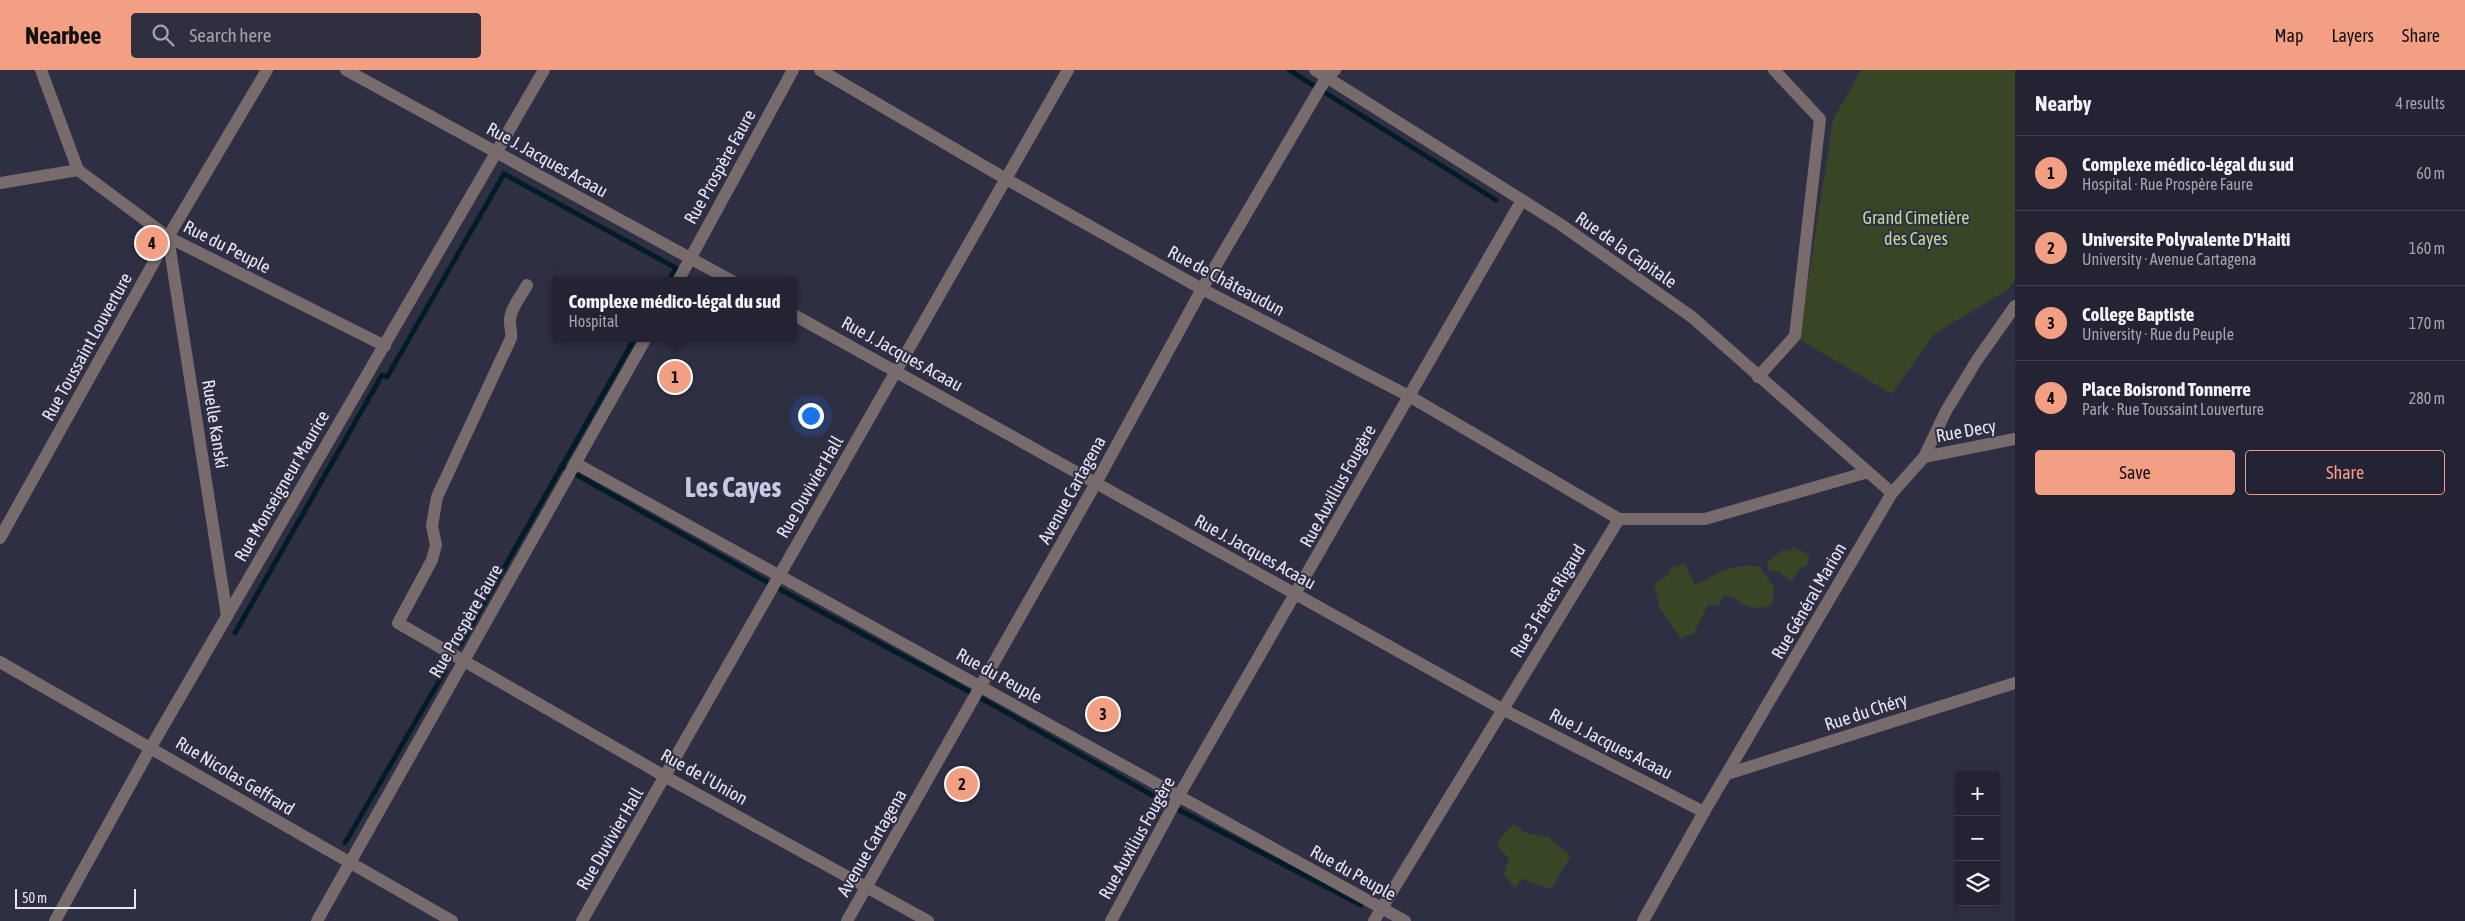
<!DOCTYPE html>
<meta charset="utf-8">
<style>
body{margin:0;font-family:"Asap Condensed",sans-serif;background:#2f2f3f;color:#f1f3f6}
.controls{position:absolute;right:15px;bottom:15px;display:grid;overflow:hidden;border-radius:5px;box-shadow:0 2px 8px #0003}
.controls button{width:45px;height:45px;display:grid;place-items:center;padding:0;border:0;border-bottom:1px solid #40404e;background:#232333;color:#f1f3f6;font:25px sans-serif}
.scale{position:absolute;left:15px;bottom:12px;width:121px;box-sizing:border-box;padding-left:5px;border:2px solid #e6e6f4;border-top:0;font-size:14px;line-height:18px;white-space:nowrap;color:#e6e6f4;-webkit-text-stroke:4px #2f2f44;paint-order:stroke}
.you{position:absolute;left:810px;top:345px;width:18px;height:18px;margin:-12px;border:4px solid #fff;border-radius:50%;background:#1a73e8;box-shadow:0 0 0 8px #1a73e833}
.badge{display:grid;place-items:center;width:32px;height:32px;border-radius:50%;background:#f39f83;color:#111;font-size:16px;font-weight:700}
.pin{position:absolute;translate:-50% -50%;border:2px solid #fff;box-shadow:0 1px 5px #0006}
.popup{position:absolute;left:552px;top:207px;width:245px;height:65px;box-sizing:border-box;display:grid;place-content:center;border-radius:5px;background:#232333;filter:drop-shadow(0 1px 4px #0005);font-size:16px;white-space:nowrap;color:#a3a4ac}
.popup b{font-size:19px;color:#f1f3f6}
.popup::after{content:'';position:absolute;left:50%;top:100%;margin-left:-10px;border:10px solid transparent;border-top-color:#232333}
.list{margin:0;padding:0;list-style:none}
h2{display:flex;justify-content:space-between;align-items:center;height:65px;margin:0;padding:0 20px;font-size:21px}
h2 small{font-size:16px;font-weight:400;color:#a3a4ac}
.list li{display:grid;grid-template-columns:32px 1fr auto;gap:15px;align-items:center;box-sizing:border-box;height:75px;padding:0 20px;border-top:1px solid #40404e}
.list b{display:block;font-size:19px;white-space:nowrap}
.list p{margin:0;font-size:16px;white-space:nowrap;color:#a3a4ac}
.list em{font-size:16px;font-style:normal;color:#a3a4ac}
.actions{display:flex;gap:10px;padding:15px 20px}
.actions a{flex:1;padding:11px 0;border:1px solid #f39f83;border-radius:5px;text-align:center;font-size:18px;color:#f39f83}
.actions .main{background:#f39f83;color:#111}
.icon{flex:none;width:28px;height:28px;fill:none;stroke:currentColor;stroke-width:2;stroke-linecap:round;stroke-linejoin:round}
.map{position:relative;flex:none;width:2015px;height:851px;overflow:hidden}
header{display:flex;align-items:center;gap:30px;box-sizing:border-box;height:70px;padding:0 25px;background:#f39f83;color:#111}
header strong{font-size:24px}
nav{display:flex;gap:28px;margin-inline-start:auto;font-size:18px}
.search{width:350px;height:45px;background:#2f2f3f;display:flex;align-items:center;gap:12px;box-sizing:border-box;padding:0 18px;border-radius:5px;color:#a3a4ac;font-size:19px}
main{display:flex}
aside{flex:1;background:#232333}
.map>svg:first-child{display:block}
</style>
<header>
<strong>Nearbee</strong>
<div class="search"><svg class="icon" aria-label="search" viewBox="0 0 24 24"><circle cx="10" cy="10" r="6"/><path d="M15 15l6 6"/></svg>Search here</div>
<nav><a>Map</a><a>Layers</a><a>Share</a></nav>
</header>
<main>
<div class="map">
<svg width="2015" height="851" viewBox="0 0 2015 851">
<rect width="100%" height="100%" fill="#2f2f44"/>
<g fill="#394626">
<path d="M 1861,0 L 2015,0 L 2015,211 L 2007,220 L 1934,264 L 1892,324 L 1799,269 L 1833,50 Z"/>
<path d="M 1794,477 L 1810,486 L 1807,496 L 1800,498 L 1792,511 L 1779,502 L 1769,500 L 1767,493 L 1782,480 L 1788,481 Z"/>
<path d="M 1685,494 L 1695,515 C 1722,503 1727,493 1760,497 L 1774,518 L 1772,535 C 1741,545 1742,525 1723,526 L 1718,536 L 1708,535 L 1694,563 L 1681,568 L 1660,539 L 1654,514 L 1668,505 L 1671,498 Z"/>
<path d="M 1514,754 L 1526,763 L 1548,767 L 1571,786 L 1551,819 L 1522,809 L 1515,819 L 1504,804 L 1509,788 L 1500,779 L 1497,772 Z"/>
</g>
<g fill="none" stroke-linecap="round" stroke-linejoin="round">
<g stroke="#011c25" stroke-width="5">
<path d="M 1289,0 L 1496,130"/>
<path d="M 561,396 L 783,521 L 970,622 L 1166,733 L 1361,835"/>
<path d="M 235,563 L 382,305 L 387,307 L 504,104 L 676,198 L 669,211"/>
<path d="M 460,575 L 635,268"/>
<path d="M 345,773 L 445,601"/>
</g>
<g stroke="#786b6b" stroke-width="12">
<path d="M 41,0 L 78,100 L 168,167 L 385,276"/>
<path d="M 346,0 L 732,211"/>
<path d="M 820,0 L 1006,109 L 1202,219 L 1409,326 L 1619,449"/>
<path d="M 1315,0 L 1560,154 L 1692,247 L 1892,423"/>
<path d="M 0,113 L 78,100"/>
<path d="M 168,167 L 227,546"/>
<path d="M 678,211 L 793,0"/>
<path d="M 527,215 C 522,225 509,240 510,252 C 510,259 512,262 511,268 L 437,427 L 432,456 L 436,475 L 432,490 L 398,553 L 666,707 L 928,851"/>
<path d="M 794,245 L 1502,639 L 1704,742"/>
<path d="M 1758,307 L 1795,266 L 1820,49 L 1774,0"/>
<path d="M 1924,387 L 2015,369"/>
<path d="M 575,393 L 1405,851"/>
<path d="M 0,468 L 168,167 L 267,0"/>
<path d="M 0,592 L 452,851"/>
<path d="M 1727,704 L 2015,613"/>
<path d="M 55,851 L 151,677 L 544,0"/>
<path d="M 317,851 L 646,268"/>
<path d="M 582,851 L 1068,0"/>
<path d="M 847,851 L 1096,413 L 1202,219 L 1319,20 L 1327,7 L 1335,0"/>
<path d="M 1111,851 L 1178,727 L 1522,130"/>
<path d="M 1374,851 L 1619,449 L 1705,449 L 1868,402"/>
<path d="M 1643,851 L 1704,742 L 1892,423 L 1924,387 L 1946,341 L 1977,290 L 2015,236"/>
</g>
</g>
<g text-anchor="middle" stroke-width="4" stroke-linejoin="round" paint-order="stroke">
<g font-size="18" fill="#e6e6f4" stroke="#2f2f44">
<text transform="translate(547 90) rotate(29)" y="6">Rue J. Jacques Acaau</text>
<text transform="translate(720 97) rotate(-61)" y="6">Rue Prospère Faure</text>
<text transform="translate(227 177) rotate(27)" y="6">Rue du Peuple</text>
<text transform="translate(1626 180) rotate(35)" y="6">Rue de la Capitale</text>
<text transform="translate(1226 211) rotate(28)" y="6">Rue de Châteaudun</text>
<text transform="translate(87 277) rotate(-61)" y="6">Rue Toussaint Louverture</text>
<text transform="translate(902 284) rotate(29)" y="6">Rue J. Jacques Acaau</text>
<text transform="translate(215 354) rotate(81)" y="6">Ruelle Kanski</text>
<text transform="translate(1966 361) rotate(-10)" y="6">Rue Decy</text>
<text transform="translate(282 416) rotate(-60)" y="6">Rue Monseigneur Maurice</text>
<text transform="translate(1338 416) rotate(-61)" y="6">Rue Auxilius Fougère</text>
<text transform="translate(810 417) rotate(-60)" y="6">Rue Duvivier Hall</text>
<text transform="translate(1072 420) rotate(-61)" y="6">Avenue Cartagena</text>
<text transform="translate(1255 482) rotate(29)" y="6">Rue J. Jacques Acaau</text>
<text transform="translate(1548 531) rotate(-59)" y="6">Rue 3 Frères Rigaud</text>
<text transform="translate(1809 531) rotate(-60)" y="6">Rue Général Marion</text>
<text transform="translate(466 551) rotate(-60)" y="6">Rue Prospère Faure</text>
<text transform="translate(999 606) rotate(29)" y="6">Rue du Peuple</text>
<text transform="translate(1866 642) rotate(-18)" y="6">Rue du Chéry</text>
<text transform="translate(1611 674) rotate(27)" y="6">Rue J. Jacques Acaau</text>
<text transform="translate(235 706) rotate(31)" y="6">Rue Nicolas Geffrard</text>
<text transform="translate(704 707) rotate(29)" y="6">Rue de l'Union</text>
<text transform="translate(1137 768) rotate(-61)" y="6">Rue Auxilius Fougère</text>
<text transform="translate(610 769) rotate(-60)" y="6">Rue Duvivier Hall</text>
<text transform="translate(872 773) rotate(-60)" y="6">Avenue Cartagena</text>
<text transform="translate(1353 803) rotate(29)" y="6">Rue du Peuple</text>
</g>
<g font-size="18" fill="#bed997" stroke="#2f2f44">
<text x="1916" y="154">Grand Cimetière<tspan x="1916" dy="21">des Cayes</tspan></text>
</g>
<g font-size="28" font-weight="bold" fill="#c7c8e3" stroke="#2f2f44">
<text x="733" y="427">Les Cayes</text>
</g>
</g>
</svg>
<div class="controls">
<button>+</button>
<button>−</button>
<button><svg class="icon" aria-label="layers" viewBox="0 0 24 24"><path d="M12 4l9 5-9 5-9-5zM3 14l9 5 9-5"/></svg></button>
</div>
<div class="scale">50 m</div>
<div class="you"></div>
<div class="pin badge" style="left:675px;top:307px">1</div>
<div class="popup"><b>Complexe médico-légal du sud</b>Hospital</div>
<div class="pin badge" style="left:962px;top:714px">2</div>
<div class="pin badge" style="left:1103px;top:644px">3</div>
<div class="pin badge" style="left:152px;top:173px">4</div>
</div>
<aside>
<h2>Nearby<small>4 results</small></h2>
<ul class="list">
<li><span class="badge">1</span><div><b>Complexe médico-légal du sud</b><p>Hospital · Rue Prospère Faure</p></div><em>60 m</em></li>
<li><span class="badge">2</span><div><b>Universite Polyvalente D'Haiti</b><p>University · Avenue Cartagena</p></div><em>160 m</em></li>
<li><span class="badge">3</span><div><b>College Baptiste</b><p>University · Rue du Peuple</p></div><em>170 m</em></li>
<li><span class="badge">4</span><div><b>Place Boisrond Tonnerre</b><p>Park · Rue Toussaint Louverture</p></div><em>280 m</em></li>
</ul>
<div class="actions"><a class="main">Save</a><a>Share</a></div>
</aside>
</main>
